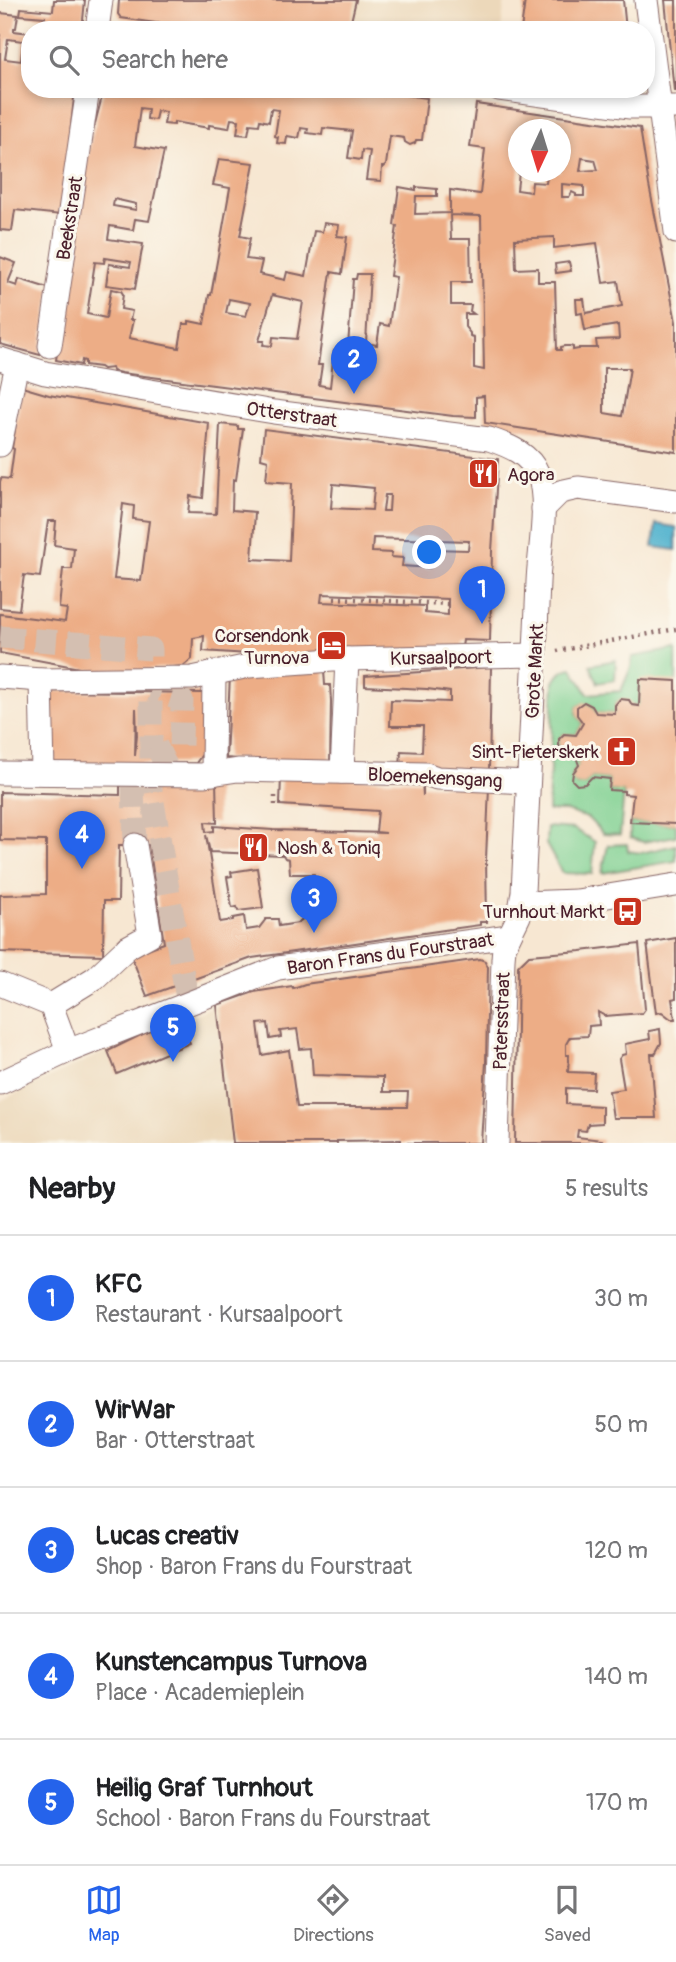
<!DOCTYPE html>
<meta charset="utf-8">
<style>
body{margin:0;font-family:Pangolin,sans-serif;background:#f6f6f6;color:#202124}
.compass{position:absolute;left:508px;top:119px;width:63px;height:63px;border-radius:50%;background:#fff;box-shadow:0 4px 10px #0003;rotate:184deg}
.you{position:absolute;left:430px;top:553px;width:24px;height:24px;margin:-18px;border:5px solid #fff;border-radius:50%;background:#1a73e8;box-shadow:0 0 0 10px #1a73e833}
.badge{display:grid;place-items:center;width:46px;height:46px;border-radius:50%;background:#2563eb;color:#fff;font-size:23px;font-weight:700}
.pin{position:absolute;translate:-50% -58px;filter:drop-shadow(0 2px 4px #0008)}
.pin::after{content:'';position:absolute;top:37px;width:24px;height:21px;background:inherit;clip-path:polygon(0 0,100% 0,50% 100%)}
.list{margin:0;padding:0;list-style:none}
h2{display:flex;justify-content:space-between;align-items:center;height:91px;margin:0;padding:0 28px;font-size:30px}
h2 small{font-size:23px;font-weight:400;color:#757577}
.list li{display:grid;grid-template-columns:46px 1fr auto;gap:21px;align-items:center;box-sizing:border-box;height:126px;padding:0 28px;border-top:2px solid #e0e0e0}
.list b{display:block;font-size:26px;white-space:nowrap}
.list p{margin:0;font-size:23px;white-space:nowrap;color:#757577}
.list em{font-size:23px;font-style:normal;color:#757577}
.icon{flex:none;width:38px;height:38px;fill:none;stroke:currentColor;stroke-width:2;stroke-linecap:round;stroke-linejoin:round}
.map{position:relative;flex:none;width:676px;height:1143px;overflow:hidden}
.search{position:absolute;background:#fff;box-shadow:0 4px 10px #0003;left:21px;right:21px;top:21px;height:77px;display:flex;align-items:center;gap:18px;box-sizing:border-box;padding:0 24px;border-radius:28px;color:#757577;font-size:26px}
.sheet{height:721px;background:#fff}
nav{display:flex;justify-content:space-around;align-items:center;box-sizing:border-box;height:98px;border-top:2px solid #e0e0e0;background:#fff;font-size:19px;color:#757577}
nav a{display:grid;justify-items:center;gap:4px}
nav .on{color:#2563eb}
.map>svg:first-child{display:block}
</style>
<div class="map">
<svg width="676" height="1143" viewBox="0 0 676 1143">
<rect width="100%" height="100%" fill="#fbf7ec"/>
<filter id="ink" filterUnits="userSpaceOnUse"><feTurbulence type="fractalNoise" baseFrequency=".0143" numOctaves="2"/><feDisplacementMap in="SourceGraphic" scale="14" xChannelSelector="R" yChannelSelector="G"/><feConvolveMatrix kernelMatrix="1 2 1 2 8 2 1 2 1" color-interpolation-filters="sRGB"/></filter>
<filter id="wash" filterUnits="userSpaceOnUse"><feTurbulence type="fractalNoise" baseFrequency=".00686" numOctaves="4" result="noise"/><feDisplacementMap in="SourceGraphic" scale="28" xChannelSelector="R" yChannelSelector="G"/><feGaussianBlur stdDeviation="1.57" result="paint"/><feColorMatrix in="noise" values="0 0 0 0 0 0 0 0 0 0 0 0 0 0 0 0 0 1.4 0 .05"/><feComposite in="paint" operator="in"/></filter>
<g filter="url(#wash)">
<rect width="100%" height="100%" fill="#f7e7d2"/>
<g fill="#ecd8ba">
<path d="M 306,0 L 505,0 L 501,30 L 300,30 Z"/>
<path d="M 254,992 L 273,1143 L 0,1143 L 0,1101 L 151,1030 Z"/>
</g>
<g fill="#7fd091" stroke="#64785e" stroke-width="2">
<path d="M 676,649 L 676,681 L 639,706 L 632,705 L 621,699 L 615,705 L 615,714 L 596,713 L 592,706 L 584,703 L 577,707 L 577,715 L 583,723 L 576,735 L 564,734 L 559,739 L 559,746 L 564,751 L 574,752 L 579,765 L 573,773 L 572,780 L 577,785 L 585,784 L 592,777 L 610,779 L 609,790 L 624,791 L 620,835 L 603,834 L 588,818 L 566,811 L 548,811 L 554,682 C 559,673 562,670 572,668 L 588,694 L 621,691 L 631,667 L 632,657 Z"/>
<path d="M 616,660 L 615,680 L 598,683 L 590,665 Z"/>
<path d="M 630,822 L 676,824 L 676,836 L 644,842 L 630,838 Z"/>
<path d="M 547,827 L 574,829 L 595,842 L 592,874 L 562,873 L 546,844 Z"/>
<path d="M 627,844 L 628,851 L 641,853 L 676,845 L 676,861 L 602,873 L 608,845 Z"/>
</g>
<path fill="#4eb1cd" stroke="#4c687c" stroke-width="2" d="M 656,524 L 676,527 L 676,550 L 653,547 Z"/>
<g id="blocks">
<g fill="#edad86" fill-rule="evenodd">
<path d="M 54,0 L 85,0 L 82,30 L 52,30 L 53,22 L 45,21 L 45,17 L 20,15 L 21,8 L 53,11 Z"/>
<path d="M 119,0 L 356,0 L 349,30 L 204,30 L 121,18 L 118,14 Z"/>
<path d="M 525,0 L 623,0 L 626,30 L 521,30 Z"/>
<path d="M 665,0 L 676,0 L 676,91 L 674,91 Z"/>
<path d="M 0,13 L 18,15 L 16,28 L 14,28 L 14,31 L 30,33 L 30,89 L 75,89 L 61,215 L 15,210 L 12,231 L 0,230 ZM 8,39 L 23,41 L 21,61 L 5,59 Z"/>
<path d="M 104,89 L 362,89 L 427,98 L 422,140 L 416,140 L 415,143 L 410,145 L 405,142 L 404,138 L 390,136 L 386,165 L 384,167 L 382,167 L 381,181 L 366,180 L 370,151 L 362,150 L 361,160 L 348,158 L 352,131 L 323,128 L 322,135 L 307,133 L 308,129 L 301,128 L 299,138 L 287,136 L 286,144 L 277,143 L 278,137 L 275,136 L 279,110 L 271,109 L 269,122 L 260,120 L 259,125 L 250,124 L 248,135 L 237,134 L 239,120 L 231,119 L 229,128 L 209,125 L 209,128 L 174,122 L 174,125 L 164,124 L 166,112 L 157,111 L 155,120 L 147,119 L 148,109 L 140,108 L 135,146 L 164,151 L 149,221 L 135,219 L 133,230 L 110,226 L 108,239 L 143,244 L 135,289 L 106,285 L 109,264 L 130,267 L 131,262 L 105,258 L 104,263 L 95,262 L 87,314 L 106,318 L 111,289 L 121,291 L 123,294 L 121,309 L 132,311 L 130,320 L 133,320 L 129,338 L 179,348 L 183,324 L 189,324 L 189,321 L 204,324 L 209,295 L 211,295 L 230,188 L 213,185 L 219,159 L 254,163 L 240,236 L 250,238 L 246,259 L 262,261 L 259,274 L 285,280 L 287,272 L 306,276 L 314,231 L 322,232 L 324,223 L 339,225 L 337,236 L 347,237 L 342,274 L 331,272 L 318,365 L 322,365 L 319,385 L 330,387 L 334,351 L 352,354 L 352,349 L 348,346 L 353,279 L 356,279 L 357,274 L 370,274 L 366,343 L 377,345 L 380,324 L 389,326 L 396,277 L 390,276 L 397,226 L 394,225 L 399,187 L 416,190 L 416,187 L 437,189 L 437,196 L 416,196 L 415,214 L 450,213 L 450,190 L 480,194 L 485,149 L 470,147 L 476,104 L 640,128 L 649,185 L 676,322 L 676,452 L 485,423 L 484,396 L 476,397 L 476,417 L 453,416 L 121,373 L 113,371 L 112,368 L 103,369 L 100,367 L 85,365 L 85,361 L 82,360 L 81,365 L 56,360 L 91,139 ZM 518,130 L 561,130 L 560,172 L 548,172 L 546,183 L 532,182 L 531,192 L 517,190 L 519,172 ZM 582,158 L 595,160 L 598,170 L 580,171 ZM 562,184 L 584,186 L 584,196 L 576,196 L 576,194 L 572,192 L 569,197 L 562,197 ZM 114,199 L 136,204 L 136,210 L 113,206 ZM 450,215 L 481,216 L 484,370 L 474,368 L 474,337 L 470,336 L 470,333 L 465,327 L 465,314 L 474,314 L 470,311 L 471,305 L 451,305 L 451,282 L 471,282 L 470,239 L 451,239 ZM 554,237 L 554,248 L 597,243 L 603,283 L 618,281 L 622,306 L 586,313 L 584,299 L 576,299 L 577,314 L 582,313 L 585,330 L 618,325 L 619,339 L 596,340 L 597,348 L 579,348 L 579,349 L 573,350 L 573,347 L 570,346 L 565,346 L 561,347 L 561,350 L 557,350 L 555,282 L 538,282 L 538,268 L 516,269 L 515,239 ZM 272,295 L 303,302 L 297,339 L 273,337 L 272,346 L 263,345 L 264,341 L 259,341 ZM 229,299 L 250,303 L 246,316 L 226,313 ZM 604,368 L 630,368 L 622,416 L 604,413 Z"/>
<path d="M 0,257 L 16,263 L 8,283 L 17,286 L 19,279 L 51,289 L 40,355 L 0,344 Z"/>
<path d="M 569,262 L 571,271 L 556,273 L 555,264 Z"/>
<path d="M 22,387 L 49,395 L 209,423 L 203,498 L 190,496 L 188,513 L 216,514 L 220,424 L 238,426 L 238,429 L 243,429 L 236,480 L 233,479 L 232,510 L 255,512 L 252,559 L 289,561 L 292,483 L 266,481 L 268,460 L 261,458 L 264,429 L 498,459 L 492,551 L 490,641 L 463,640 L 462,647 L 295,657 L 203,651 L 204,636 L 193,638 L 192,659 L 183,666 L 106,673 L 0,653 L 0,614 L 65,622 L 67,609 L 59,608 L 63,569 L 72,569 L 74,548 L 54,545 L 56,521 L 48,521 L 40,577 L 24,575 L 19,610 L 0,608 L 0,482 L 1,478 L 10,479 L 14,449 L 12,448 ZM 333,484 L 374,488 L 372,510 L 331,508 ZM 385,495 L 390,495 L 389,511 L 383,511 ZM 123,504 L 134,506 L 133,519 L 149,521 L 141,581 L 114,579 ZM 373,538 L 469,541 L 468,550 L 431,549 L 430,568 L 402,566 L 403,558 L 391,557 L 392,553 L 372,552 ZM 322,594 L 448,599 L 448,615 L 425,613 L 425,606 L 321,602 Z"/>
<path d="M 491,667 L 489,772 L 400,768 L 401,751 L 422,752 L 423,728 L 423,726 L 390,726 L 391,700 L 450,702 L 450,692 L 427,689 L 365,686 L 365,676 Z"/>
<path d="M 324,670 L 325,685 L 330,685 L 331,701 L 330,767 L 226,758 L 230,676 Z"/>
<path d="M 640,679 L 676,681 L 676,824 L 630,822 L 633,795 L 624,794 L 624,791 L 609,790 L 610,779 L 592,777 L 585,784 L 577,785 L 572,780 L 573,773 L 579,765 L 574,752 L 564,751 L 559,746 L 559,739 L 564,734 L 576,735 L 583,723 L 577,715 L 577,707 L 584,702 L 592,706 L 596,713 L 615,714 L 615,705 L 620,699 L 629,700 L 632,705 L 639,706 Z"/>
<path d="M 52,691 L 205,693 L 203,753 L 196,763 L 52,765 ZM 136,708 L 137,736 L 135,756 Z"/>
<path d="M 281,776 L 422,781 L 423,796 L 423,785 L 489,787 L 486,859 L 487,922 L 480,922 L 480,925 L 451,929 L 252,958 L 147,996 L 131,955 L 164,943 L 149,845 L 119,845 L 118,901 L 104,901 L 103,955 L 0,952 L 0,895 L 46,894 L 46,841 L 0,840 L 0,792 L 120,795 L 120,786 L 216,780 L 217,823 L 205,822 L 206,832 L 214,831 L 214,826 L 273,830 L 386,833 L 376,832 L 378,811 L 280,805 ZM 206,835 L 210,852 L 283,855 L 285,858 L 289,859 L 290,874 L 314,874 L 318,914 L 306,916 L 298,923 L 279,926 L 278,919 L 266,919 L 259,928 L 246,930 L 244,916 L 233,918 L 233,920 L 220,922 Z"/>
<path d="M 257,868 L 263,908 L 238,911 L 237,907 L 232,908 L 227,877 L 232,876 L 231,872 Z"/>
<path d="M 676,938 L 676,998 L 672,999 L 675,1019 L 671,1019 L 662,1012 L 656,1013 L 647,943 Z"/>
<path d="M 639,944 L 645,1009 L 642,1013 L 605,1016 L 598,1012 L 599,1025 L 589,1026 L 588,1036 L 570,1037 L 566,1044 L 566,1055 L 569,1055 L 568,1072 L 594,1073 L 593,1089 L 566,1088 L 566,1104 L 602,1106 L 602,1123 L 588,1124 L 586,1131 L 578,1130 L 577,1137 L 602,1140 L 601,1143 L 515,1143 L 518,966 L 529,955 L 581,951 Z"/>
<path d="M 480,959 L 485,961 L 488,967 L 486,1062 L 481,1143 L 401,1143 L 401,1140 L 337,1141 L 337,1143 L 233,1143 L 217,1005 L 254,992 L 292,986 L 293,988 L 305,984 ZM 268,1023 L 270,1039 L 281,1037 L 280,1031 L 297,1029 L 300,1049 L 311,1048 L 313,1075 L 383,1077 L 383,1092 L 408,1092 L 407,1107 L 297,1107 L 289,1050 L 262,1055 L 258,1024 Z"/>
<path d="M 180,1020 L 190,1043 L 117,1074 L 108,1051 L 151,1030 Z"/>
<path d="M 660,1029 L 661,1043 L 655,1054 L 651,1054 L 656,1118 L 613,1118 L 609,1091 L 624,1089 L 619,1059 L 622,1055 L 626,1054 L 625,1044 L 650,1039 L 649,1031 Z"/>
</g>
</g>
</g>
<g filter="url(#ink)">
<use href="#blocks" fill-opacity="0" stroke="#876565" stroke-width="2"/>
<g fill="none" stroke-linecap="round" stroke-linejoin="round">
<g stroke="#d4bfb1" stroke-width="23" stroke-dasharray="23 11" stroke-linecap="butt">
<path d="M 0,637 L 151,649 L 151,791 L 188,1004"/>
<path d="M 151,761 L 181,746 L 182,700 L 151,690"/>
<path d="M 133,785 L 135,845"/>
</g>
<defs>
<g id="minor">
<path d="M 646,0 L 676,232"/>
<path d="M 97,30 L 101,0"/>
<path d="M 499,89 L 630,107 L 676,107"/>
<path d="M 50,346 L 88,89"/>
<path d="M 0,359 L 45,373 L 274,412 L 489,439 C 510,446 530,454 539,476 C 549,503 539,552 538,582 C 534,685 528,789 523,892 L 519,916 L 504,947 L 503,959 L 497,1143"/>
<path d="M 0,445 L 17,364"/>
<path d="M 543,509 L 560,492 L 578,488 L 676,501"/>
<path d="M 0,677 L 41,680 L 192,678 L 249,666 L 347,659 L 535,655"/>
<path d="M 41,680 L 43,773"/>
<path d="M 342,772 L 347,659"/>
<path d="M 0,773 L 205,775 L 238,770 L 426,774 L 437,778 L 528,782"/>
<path d="M 213,774 L 214,672"/>
<path d="M 522,903 L 577,901 L 676,885"/>
<path d="M 0,984 L 51,1005 L 68,1051"/>
<path d="M 51,1005 L 95,978 L 128,947 L 150,935 L 135,845"/>
<path d="M 0,1083 L 68,1051 L 278,968 L 509,936"/>
</g>
</defs>
<use href="#minor" stroke="#876565" stroke-width="25"/>
<g stroke="#876565" stroke-width="4.5" stroke-dasharray="2 5" stroke-linecap="butt">
<path d="M 334,598 L 448,604"/>
<path d="M 557,651 L 676,629"/>
<path d="M 275,805 L 275,791"/>
</g>
<use href="#minor" stroke="#fff" stroke-width="23"/>
</g>
</g>
<defs>
<symbol id="restaurant-square" viewBox="-11 -11 22 22"><rect x="-9" y="-9" width="18" height="18" rx="4" fill="#c8321e" stroke="#fbf7ec"/><path d="M-5-6h1v4h1v-4h1v4h1v-4h1v5L-1.5 .5V6h-2V.5L-5-1ZM5-6V6H3V1.5H1.5Q1.5-4 5-6Z" fill="#fff"/></symbol>
<symbol id="hotel-square" viewBox="-11 -11 22 22"><rect x="-9" y="-9" width="18" height="18" rx="4" fill="#c8321e" stroke="#fbf7ec"/><path d="M-6-4.5h1.5V1H6V5H4.5V3h-9V5H-6ZM-4 0a1.8 1.8 0 1 1 3.6 0ZM.5 0V-2.5h3Q6-2.5 6 0Z" fill="#fff"/></symbol>
<symbol id="church-square" viewBox="-11 -11 22 22"><rect x="-9" y="-9" width="18" height="18" rx="4" fill="#c8321e" stroke="#fbf7ec"/><path d="M-1.2-6h2.4v3.5h3.3v2.4h-3.3V6h-2.4V-.1h-3.3v-2.4h3.3Z" fill="#fff"/></symbol>
<symbol id="bus-square" viewBox="-11 -11 22 22"><rect x="-9" y="-9" width="18" height="18" rx="4" fill="#c8321e" stroke="#fbf7ec"/><path d="M-5-6H5V4H4V6H2V4H-2V6H-4V4H-5ZM-3.5-4V0h7V-4ZM-3.5 1.2v1.5H-2V1.2ZM2 1.2v1.5H3.5V1.2Z" fill="#fff"/></symbol>
</defs>
<g fill-rule="evenodd">
<use href="#restaurant-square" x="466" y="456" width="35" height="35"/>
<use href="#hotel-square" x="314" y="628" width="35" height="35"/>
<use href="#church-square" x="604" y="734" width="35" height="35"/>
<use href="#restaurant-square" x="236" y="830" width="35" height="35"/>
<use href="#bus-square" x="610" y="894" width="35" height="35"/>
</g>
<g text-anchor="middle" stroke-width="6" stroke-linejoin="round" paint-order="stroke">
<g font-size="19" fill="#4a1f2b" stroke="#fbf7ec">
<text transform="translate(69 218) rotate(-81)" y="7">Beekstraat</text>
<text transform="translate(292 414) rotate(8)" y="7">Otterstraat</text>
<text transform="translate(441 657) rotate(-1)" y="7">Kursaalpoort</text>
<text transform="translate(534 671) rotate(-87)" y="7">Grote Markt</text>
<text transform="translate(435 777) rotate(3)" y="7">Bloemekensgang</text>
<text transform="translate(390 953) rotate(-8)" y="7">Baron Frans du Fourstraat</text>
<text transform="translate(501 1021) rotate(-88)" y="7">Patersstraat</text>
</g>
<g font-size="19" fill="#4a1f2b" stroke="#fbf7ec" text-anchor="end">
<text x="507" y="481" text-anchor="start">Agora</text>
<text x="309" y="642">Corsendonk<tspan x="309" dy="22">Turnova</tspan></text>
<text x="599" y="758">Sint-Pieterskerk</text>
<text x="277" y="854" text-anchor="start">Nosh &amp; Toniq</text>
<text x="605" y="918">Turnhout Markt</text>
</g>
</g>
</svg>
<svg class="compass" viewBox="-18 -18 36 36"><path d="M0-13l5 13h-10z" fill="#e53935"/><path d="M0 13l5-13h-10z" fill="#757577"/></svg>
<div class="you"></div>
<div class="pin badge" style="left:482px;top:624px">1</div>
<div class="pin badge" style="left:354px;top:394px">2</div>
<div class="pin badge" style="left:314px;top:933px">3</div>
<div class="pin badge" style="left:82px;top:869px">4</div>
<div class="pin badge" style="left:173px;top:1062px">5</div>
<div class="search"><svg class="icon" aria-label="search" viewBox="0 0 24 24"><circle cx="10" cy="10" r="6"/><path d="M15 15l6 6"/></svg>Search here</div>
</div>
<section class="sheet">
<h2>Nearby<small>5 results</small></h2>
<ul class="list">
<li><span class="badge">1</span><div><b>KFC</b><p>Restaurant · Kursaalpoort</p></div><em>30 m</em></li>
<li><span class="badge">2</span><div><b>WirWar</b><p>Bar · Otterstraat</p></div><em>50 m</em></li>
<li><span class="badge">3</span><div><b>Lucas creativ</b><p>Shop · Baron Frans du Fourstraat</p></div><em>120 m</em></li>
<li><span class="badge">4</span><div><b>Kunstencampus Turnova</b><p>Place · Academieplein</p></div><em>140 m</em></li>
<li><span class="badge">5</span><div><b>Heilig Graf Turnhout</b><p>School · Baron Frans du Fourstraat</p></div><em>170 m</em></li>
</ul>
</section>
<nav>
<a class="on"><svg class="icon" aria-label="map" viewBox="0 0 24 24"><path d="M3 6l6-2 6 2 6-2v14l-6 2-6-2-6 2zM9 4v14M15 6v14"/></svg>Map</a>
<a><svg class="icon" aria-label="directions" viewBox="0 0 24 24"><path d="M12 3l9 9-9 9-9-9zM9 14v-3h6M13 9l2 2-2 2"/></svg>Directions</a>
<a><svg class="icon" aria-label="saved" viewBox="0 0 24 24"><path d="M7 4h10v16l-5-4-5 4z"/></svg>Saved</a>
</nav>
